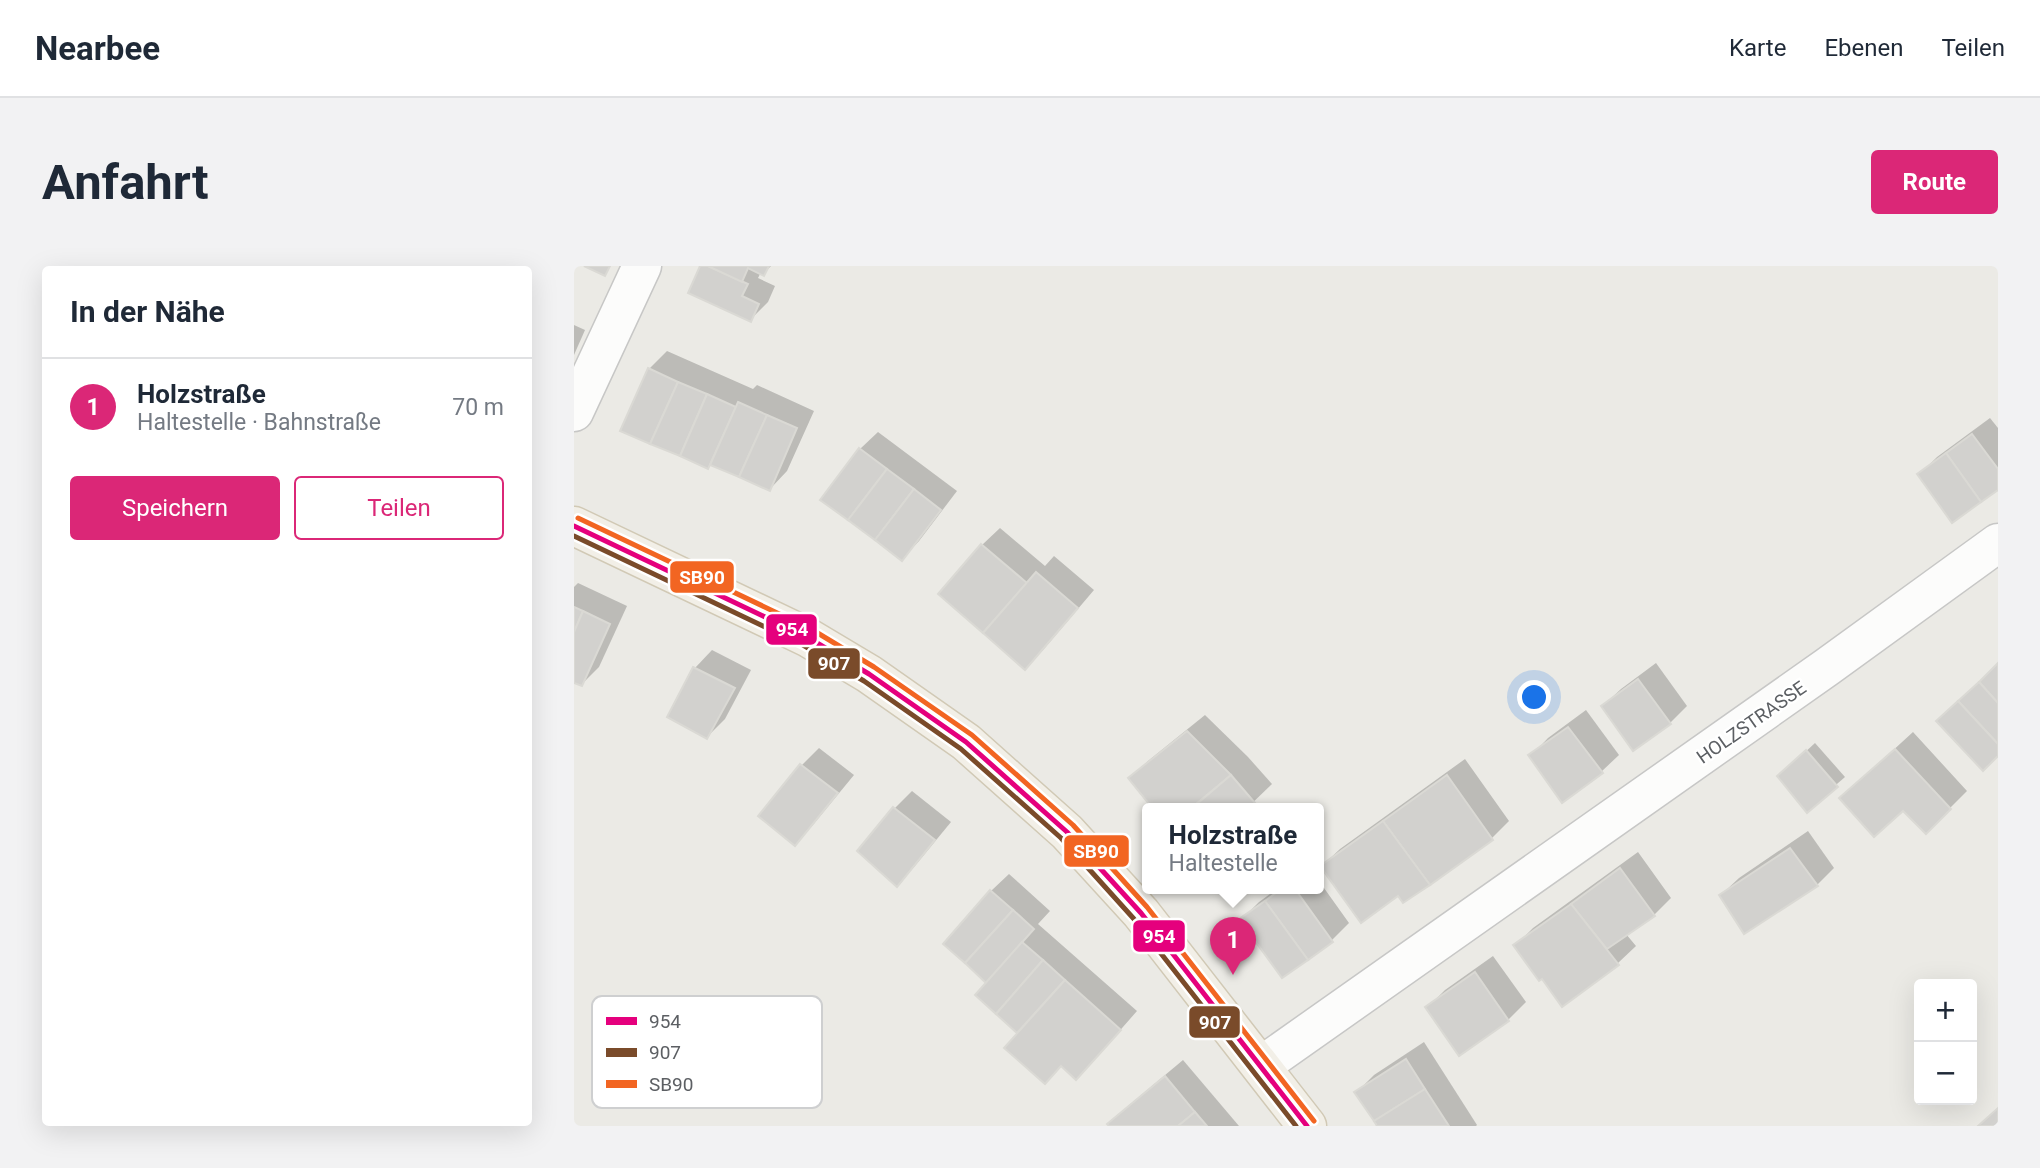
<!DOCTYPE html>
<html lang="de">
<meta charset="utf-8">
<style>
body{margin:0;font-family:Roboto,sans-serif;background:#f2f2f3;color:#1f2937}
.controls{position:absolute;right:21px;bottom:21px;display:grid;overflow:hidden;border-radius:7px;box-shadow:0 7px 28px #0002}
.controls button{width:63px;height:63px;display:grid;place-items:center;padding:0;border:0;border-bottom:2px solid #e0e1e3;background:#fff;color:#1f2937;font:35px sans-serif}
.you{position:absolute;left:961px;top:432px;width:24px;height:24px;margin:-18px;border:5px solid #fff;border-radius:50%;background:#1a73e8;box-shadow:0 0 0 10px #1a73e833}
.badge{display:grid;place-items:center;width:46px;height:46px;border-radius:50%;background:#db2777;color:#fff;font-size:23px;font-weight:700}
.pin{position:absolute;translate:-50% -58px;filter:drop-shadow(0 2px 4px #0008)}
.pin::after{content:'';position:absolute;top:37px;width:24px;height:21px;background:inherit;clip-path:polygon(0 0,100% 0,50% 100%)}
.popup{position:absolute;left:568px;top:537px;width:182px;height:91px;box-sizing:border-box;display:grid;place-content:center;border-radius:7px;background:#fff;filter:drop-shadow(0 2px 5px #0005);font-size:23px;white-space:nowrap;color:#747a83}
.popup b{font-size:26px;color:#1f2937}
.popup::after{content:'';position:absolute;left:50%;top:100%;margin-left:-14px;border:14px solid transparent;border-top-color:#fff}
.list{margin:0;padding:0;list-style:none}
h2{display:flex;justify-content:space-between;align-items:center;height:91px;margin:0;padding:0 28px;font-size:30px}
h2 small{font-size:23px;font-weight:400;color:#747a83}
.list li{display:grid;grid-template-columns:46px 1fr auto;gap:21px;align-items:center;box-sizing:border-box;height:98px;padding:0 28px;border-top:2px solid #e0e1e3}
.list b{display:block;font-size:26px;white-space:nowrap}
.list p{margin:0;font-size:23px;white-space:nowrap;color:#747a83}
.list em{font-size:23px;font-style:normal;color:#747a83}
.actions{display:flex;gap:14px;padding:21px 28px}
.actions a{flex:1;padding:16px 0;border:2px solid #db2777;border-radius:7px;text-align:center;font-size:24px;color:#db2777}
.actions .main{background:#db2777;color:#fff}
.map{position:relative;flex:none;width:1424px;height:860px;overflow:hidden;border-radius:7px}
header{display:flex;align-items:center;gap:42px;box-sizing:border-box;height:98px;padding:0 35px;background:#fff;border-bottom:2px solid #e0e1e3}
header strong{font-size:33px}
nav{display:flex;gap:38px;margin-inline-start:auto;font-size:24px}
.intro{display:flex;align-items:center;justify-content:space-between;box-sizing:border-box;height:168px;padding:0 42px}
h1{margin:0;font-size:49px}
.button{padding:18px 32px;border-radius:7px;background:#db2777;color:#fff;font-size:24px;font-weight:700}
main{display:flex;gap:42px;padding:0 42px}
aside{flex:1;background:#fff;border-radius:7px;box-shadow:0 7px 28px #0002}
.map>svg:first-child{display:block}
</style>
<header>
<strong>Nearbee</strong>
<nav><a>Karte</a><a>Ebenen</a><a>Teilen</a></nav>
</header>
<div class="intro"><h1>Anfahrt</h1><a class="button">Route</a></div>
<main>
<aside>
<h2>In der Nähe<small></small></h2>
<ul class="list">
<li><span class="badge">1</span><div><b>Holzstraße</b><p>Haltestelle · Bahnstraße</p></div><em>70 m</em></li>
</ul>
<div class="actions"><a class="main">Speichern</a><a>Teilen</a></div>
</aside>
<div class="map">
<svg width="1424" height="860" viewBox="0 0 1424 860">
<rect width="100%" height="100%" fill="#ebeae5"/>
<g fill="#0003">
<path d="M 128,0 L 197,0 L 190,7 L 187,6 L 184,12 L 201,20 L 194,36 L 177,53 Z"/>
<path d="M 0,59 L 11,64 L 0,89 Z"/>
<path d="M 93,85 L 179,123 L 183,119 L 240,145 L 213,205 L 196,223 L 138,197 L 134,201 L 75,103 Z"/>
<path d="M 1416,152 L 1424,162 L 1424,221 L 1379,255 L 1346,208 L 1363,191 Z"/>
<path d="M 304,166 L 383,225 L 345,275 L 328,293 L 286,183 Z"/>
<path d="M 426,262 L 471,300 L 480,290 L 520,324 L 469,384 L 451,401 L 408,279 Z"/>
<path d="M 4,317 L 53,340 L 25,401 L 8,418 L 0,415 L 0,321 Z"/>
<path d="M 138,384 L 177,404 L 151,453 L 133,471 L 95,450 L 121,402 Z"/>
<path d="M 1082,397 L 1113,440 L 1096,457 L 1029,440 L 1047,423 Z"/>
<path d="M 1012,444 L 1045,489 L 1027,506 L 957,490 L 974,472 Z"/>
<path d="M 631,449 L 674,491 L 698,518 L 672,543 L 582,543 L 556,512 L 574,495 Z"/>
<path d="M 1339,466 L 1393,525 L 1352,566 L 1329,542 L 1267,532 Z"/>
<path d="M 1241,477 L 1271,511 L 1233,544 L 1214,502 Z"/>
<path d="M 245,482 L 280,509 L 238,560 L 221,578 L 187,550 L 228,499 Z"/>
<path d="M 891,493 L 935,555 L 918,572 L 830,635 L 825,628 L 748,600 L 766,583 Z"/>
<path d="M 338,525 L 377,556 L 340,601 L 323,619 L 285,585 L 321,542 Z"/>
<path d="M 1234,565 L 1260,602 L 1243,619 L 1147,629 L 1165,612 Z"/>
<path d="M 1064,586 L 1097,632 L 1080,649 L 1052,668 L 1062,680 L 1044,697 L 988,738 L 941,680 L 959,662 Z"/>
<path d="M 435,608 L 476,645 L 464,658 L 563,745 L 520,794 L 446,767 L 404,729 L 415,716 L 417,625 Z"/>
<path d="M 745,615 L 775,657 L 757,675 L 668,653 L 685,636 L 703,623 L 745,623 Z"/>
<path d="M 919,690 L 952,736 L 934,754 L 886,788 L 854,741 L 871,724 Z"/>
<path d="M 850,776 L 903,859 L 902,860 L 805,860 L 783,826 L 800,809 Z"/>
<path d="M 609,794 L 665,860 L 537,860 L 536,858 L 553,841 Z"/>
</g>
<g fill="#d2d1ce" stroke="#dad9d4" stroke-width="2">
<path d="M 10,0 L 36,0 L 31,10 Z"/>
<path d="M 126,0 L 134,0 L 174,18 L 168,30 L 185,38 L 177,56 L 114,27 Z"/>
<path d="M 134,0 L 195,0 L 190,10 L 174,2 L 168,16 Z"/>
<path d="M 74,102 L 104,116 L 76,178 L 46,165 Z"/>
<path d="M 104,116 L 133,128 L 106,190 L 76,178 Z"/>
<path d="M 133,128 L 162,141 L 134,203 L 106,190 Z"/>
<path d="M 164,136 L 193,149 L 165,211 L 136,199 Z"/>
<path d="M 193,149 L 223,162 L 196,225 L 165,211 Z"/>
<path d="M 1398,168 L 1424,203 L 1424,224 L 1407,236 L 1372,187 Z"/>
<path d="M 285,182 L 313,203 L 274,254 L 246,234 Z"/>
<path d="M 1372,187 L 1407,236 L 1378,257 L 1343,208 Z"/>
<path d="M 313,203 L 340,223 L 301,274 L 274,254 Z"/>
<path d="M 340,223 L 367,244 L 328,295 L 301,274 Z"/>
<path d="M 407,278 L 453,317 L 409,367 L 364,328 Z"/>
<path d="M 462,306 L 504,342 L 451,404 L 409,367 Z"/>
<path d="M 0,341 L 9,345 L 0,366 Z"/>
<path d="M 9,345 L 36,358 L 8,420 L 0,417 L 0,366 Z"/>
<path d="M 1424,397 L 1424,437 L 1405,416 Z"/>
<path d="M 119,401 L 161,422 L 133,473 L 93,451 Z"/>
<path d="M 1064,413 L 1097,458 L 1059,485 L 1027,440 Z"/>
<path d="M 1405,416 L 1424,437 L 1424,478 L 1384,435 Z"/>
<path d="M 1384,435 L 1424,478 L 1424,490 L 1409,505 L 1362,455 Z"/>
<path d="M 994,461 L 1029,507 L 988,537 L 954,489 Z"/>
<path d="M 613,465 L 657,509 L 616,543 L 579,543 L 554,512 Z"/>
<path d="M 1321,483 L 1377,543 L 1352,568 L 1329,545 L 1300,571 L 1265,532 Z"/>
<path d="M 1232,484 L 1264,521 L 1233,547 L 1203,510 Z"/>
<path d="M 226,498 L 264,527 L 221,580 L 184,550 Z"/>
<path d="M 657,509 L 681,537 L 675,543 L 617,543 Z"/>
<path d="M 873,509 L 919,574 L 856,619 L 809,555 Z"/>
<path d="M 319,541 L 361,574 L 323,621 L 283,585 Z"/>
<path d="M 809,555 L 856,619 L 829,637 L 824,630 L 787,657 L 746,600 Z"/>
<path d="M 1216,582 L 1244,620 L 1170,668 L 1145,629 Z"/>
<path d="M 1046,602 L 1081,650 L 1033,683 L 997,638 Z"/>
<path d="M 707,623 L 721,623 L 759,676 L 734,694 L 691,635 Z"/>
<path d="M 416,624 L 439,644 L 391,697 L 369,678 Z"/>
<path d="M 691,635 L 734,694 L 708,712 L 665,653 Z"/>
<path d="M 997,638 L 1045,699 L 988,741 L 968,713 L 965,715 L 939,679 Z"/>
<path d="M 439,644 L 460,663 L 412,717 L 391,697 Z"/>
<path d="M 448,676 L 469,694 L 422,748 L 401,729 Z"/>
<path d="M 469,694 L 491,714 L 443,767 L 422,748 Z"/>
<path d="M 901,706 L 935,755 L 885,790 L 851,741 Z"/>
<path d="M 491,714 L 547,764 L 502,814 L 487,800 L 471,818 L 430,782 Z"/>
<path d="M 832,793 L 851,823 L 800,855 L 780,826 Z"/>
<path d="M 591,810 L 621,846 L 604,860 L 535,860 L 533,858 Z"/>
<path d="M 851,823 L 875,860 L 803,860 L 800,855 Z"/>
<path d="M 1424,842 L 1424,860 L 1404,860 Z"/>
<path d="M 621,846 L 633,860 L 604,860 Z"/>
</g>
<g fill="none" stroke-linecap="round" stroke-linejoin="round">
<defs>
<g id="minor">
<path d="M 0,146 L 68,0"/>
<path d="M 687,800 L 1253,401 L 1424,277"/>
</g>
<path id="major" d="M 0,260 L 233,371 L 295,408 L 392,476 L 493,566 L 567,647 L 733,860"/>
</defs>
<use href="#minor" stroke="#c7c7c6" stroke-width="41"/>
<use href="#major" stroke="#d1c9b5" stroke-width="41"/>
<use href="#minor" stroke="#fcfcfb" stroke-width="38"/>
<use href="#major" stroke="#f2efe7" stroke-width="38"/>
<defs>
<path id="bus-1" d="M 0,260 L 233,371 L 295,408 L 392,476 L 493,566 L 567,647 L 733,860"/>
<path id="bus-2" d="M 0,270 L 229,379 L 290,415 L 387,483 L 487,572 L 560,653 L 722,860"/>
<path id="bus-3" d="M 4,252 L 237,363 L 300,401 L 398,469 L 499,559 L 573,641 L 740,855"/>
</defs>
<use href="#bus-1" stroke="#fff" stroke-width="10"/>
<use href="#bus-2" stroke="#fff" stroke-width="10"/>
<use href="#bus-3" stroke="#fff" stroke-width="10"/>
<use href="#bus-1" stroke="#e5007d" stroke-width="5"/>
<use href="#bus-2" stroke="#7a4b2a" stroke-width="5"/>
<use href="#bus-3" stroke="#f26522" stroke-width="5"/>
</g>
<g text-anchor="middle" stroke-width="5" stroke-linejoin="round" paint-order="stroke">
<g font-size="19" fill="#5c5f63" stroke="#fff">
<text transform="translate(1177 456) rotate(-35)" y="7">HOLZSTRASSE</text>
</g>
</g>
<rect x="18" y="730" width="230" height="112" rx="10" fill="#fff" stroke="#cecfd0" stroke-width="2"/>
<rect x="32" y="751" width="31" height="8" fill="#e5007d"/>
<rect x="32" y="782" width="31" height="9" fill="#7a4b2a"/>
<rect x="32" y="814" width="31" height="8" fill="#f26522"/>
<g font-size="19" fill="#5c5f63">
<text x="75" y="762">954</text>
<text x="75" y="793">907</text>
<text x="75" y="825">SB90</text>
</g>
<g stroke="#fff" stroke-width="2.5">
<rect x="95" y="294" width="66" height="34" rx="7" fill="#f26522"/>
<rect x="191" y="347" width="53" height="33" rx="7" fill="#e5007d"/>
<rect x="233" y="381" width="54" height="33" rx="7" fill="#7a4b2a"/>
<rect x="489" y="568" width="67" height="34" rx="7" fill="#f26522"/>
<rect x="558" y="653" width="54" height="34" rx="7" fill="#e5007d"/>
<rect x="614" y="739" width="53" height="34" rx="7" fill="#7a4b2a"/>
</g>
<g font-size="19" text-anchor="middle" font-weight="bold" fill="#fff">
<text x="128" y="318">SB90</text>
<text x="218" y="370">954</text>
<text x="260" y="404">907</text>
<text x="522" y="592">SB90</text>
<text x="585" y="677">954</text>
<text x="641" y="763">907</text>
</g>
</svg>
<div class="controls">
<button>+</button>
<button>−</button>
</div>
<div class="you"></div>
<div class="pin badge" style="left:659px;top:709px">1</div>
<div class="popup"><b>Holzstraße</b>Haltestelle</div>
</div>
</main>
